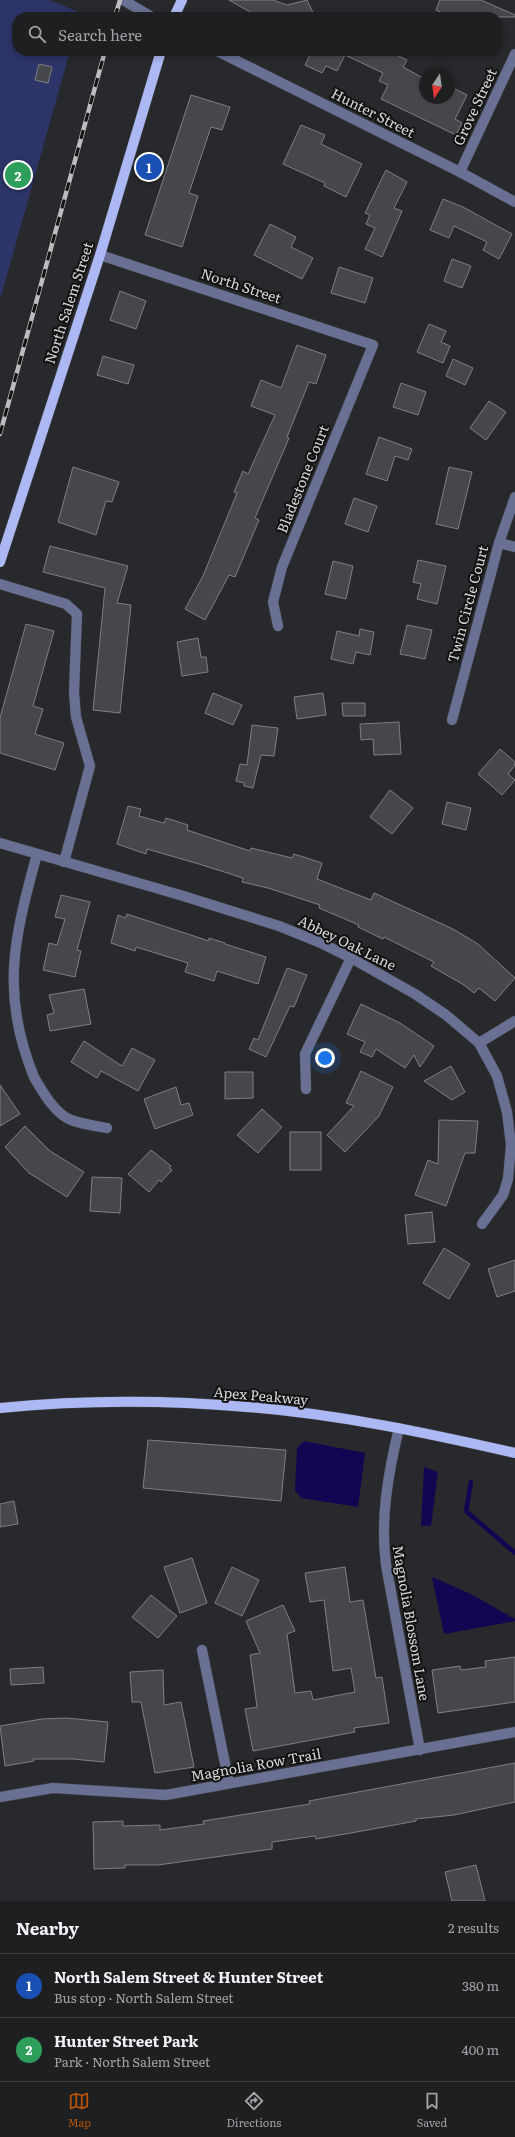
<!DOCTYPE html>
<meta charset="utf-8">
<style>
body{margin:0;font-family:Literata,serif;background:#26272a;color:#f1f3f6}
.compass{position:absolute;left:419px;top:68px;width:36px;height:36px;border-radius:50%;background:#1e1f21;box-shadow:0 2px 6px #0003;rotate:193deg}
.you{position:absolute;left:325px;top:1058px;width:14px;height:14px;margin:-10px;border:3px solid #fff;border-radius:50%;background:#1a73e8;box-shadow:0 0 0 6px #1a73e833}
.badge{display:grid;place-items:center;width:26px;height:26px;border-radius:50%;background:#b45309;color:#fff;font-size:13px;font-weight:700}
.pin{position:absolute;translate:-50% -50%;border:2px solid #fff;box-shadow:0 1px 4px #0006}
.list{margin:0;padding:0;list-style:none}
h2{display:flex;justify-content:space-between;align-items:center;height:52px;margin:0;padding:0 16px;font-size:17px}
h2 small{font-size:13px;font-weight:400;color:#a1a2a5}
.list li{display:grid;grid-template-columns:26px 1fr auto;gap:12px;align-items:center;box-sizing:border-box;height:64px;padding:0 16px;border-top:1px solid #3c3d3f}
.list b{display:block;font-size:15px;white-space:nowrap}
.list p{margin:0;font-size:13px;white-space:nowrap;color:#a1a2a5}
.list em{font-size:13px;font-style:normal;color:#a1a2a5}
.icon{flex:none;width:22px;height:22px;fill:none;stroke:currentColor;stroke-width:2;stroke-linecap:round;stroke-linejoin:round}
.map{position:relative;flex:none;width:515px;height:1901px;overflow:hidden}
.search{position:absolute;background:#1e1f21;box-shadow:0 2px 6px #0003;left:12px;right:12px;top:12px;height:44px;display:flex;align-items:center;gap:10px;box-sizing:border-box;padding:0 14px;border-radius:16px;color:#a1a2a5;font-size:15px}
.sheet{height:180px;background:#1e1f21}
nav{display:flex;justify-content:space-around;align-items:center;box-sizing:border-box;height:56px;border-top:1px solid #3c3d3f;background:#1e1f21;font-size:11px;color:#a1a2a5}
nav a{display:grid;justify-items:center;gap:2px}
nav .on{color:#b45309}
.map>svg:first-child{display:block}
</style>
<div class="map">
<svg width="515" height="1901" viewBox="0 0 515 1901">
<rect width="100%" height="100%" fill="#28292c"/>
<path fill="#2d3468" d="M 0,0 L 49,0 L 81,13 L 80,17 L 17,17 L 17,51 L 70,51 L 0,300 Z"/>
<g fill="#100651">
<path d="M 304,1441 L 365,1453 L 358,1507 L 301,1498 L 295,1490 L 297,1448 Z"/>
<path d="M 424,1467 L 438,1472 L 431,1526 L 421,1526 Z"/>
<path d="M 432,1577 L 471,1594 L 515,1619 L 515,1621 L 444,1634 Z"/>
</g>
<g fill="none" stroke-linecap="round" stroke-linejoin="round">
<path stroke="#100651" stroke-width="4.5" d="M 471,1482 L 466,1511 L 515,1553"/>
</g>
<g fill="#46474b" stroke="#7e7f83">
<path d="M 229,0 L 273,0 L 287,5 L 307,0 L 315,17 L 259,17 Z"/>
<path d="M 440,0 L 481,0 L 515,15 L 515,17 L 452,17 L 436,10 Z"/>
<path d="M 312,51 L 388,51 L 407,60 L 403,67 L 425,79 L 425,98 L 449,98 L 449,86 L 467,95 L 455,119 L 462,123 L 456,135 L 381,99 L 388,85 L 379,81 L 383,73 L 345,55 L 337,71 L 326,66 L 322,73 L 305,65 Z"/>
<path d="M 39,64 L 52,67 L 48,83 L 35,80 Z"/>
<path d="M 191,95 L 230,107 L 222,130 L 211,127 L 189,193 L 198,196 L 182,247 L 145,235 Z"/>
<path d="M 301,125 L 325,135 L 321,144 L 362,164 L 346,197 L 324,186 L 325,183 L 283,164 Z"/>
<path d="M 386,170 L 407,182 L 394,208 L 402,211 L 382,257 L 365,249 L 375,228 L 366,224 L 370,215 L 365,213 Z"/>
<path d="M 443,199 L 463,207 L 512,234 L 499,259 L 483,250 L 487,242 L 454,226 L 449,238 L 430,230 Z"/>
<path d="M 270,224 L 296,237 L 291,247 L 313,258 L 302,279 L 254,255 Z"/>
<path d="M 452,259 L 471,266 L 462,288 L 444,281 Z"/>
<path d="M 339,267 L 373,278 L 365,303 L 331,293 Z"/>
<path d="M 120,291 L 146,301 L 136,329 L 110,320 Z"/>
<path d="M 429,324 L 446,331 L 441,342 L 450,346 L 443,363 L 417,352 Z"/>
<path d="M 297,345 L 326,355 L 316,384 L 309,382 L 287,437 L 289,438 L 255,518 L 259,520 L 235,577 L 229,575 L 205,620 L 185,609 L 203,576 L 237,493 L 234,492 L 243,471 L 248,474 L 275,415 L 251,406 L 261,380 L 281,388 Z"/>
<path d="M 103,356 L 134,365 L 128,384 L 97,375 Z"/>
<path d="M 453,359 L 473,368 L 465,385 L 446,376 Z"/>
<path d="M 401,383 L 426,392 L 418,415 L 393,407 Z"/>
<path d="M 489,401 L 506,412 L 486,440 L 470,428 Z"/>
<path d="M 379,437 L 412,449 L 408,460 L 395,456 L 387,481 L 366,474 Z"/>
<path d="M 73,467 L 119,482 L 112,502 L 106,501 L 96,535 L 58,522 Z"/>
<path d="M 449,467 L 472,472 L 458,529 L 436,524 Z"/>
<path d="M 354,498 L 377,506 L 368,532 L 345,524 Z"/>
<path d="M 50,546 L 128,566 L 117,603 L 131,605 L 120,713 L 93,710 L 105,588 L 43,572 Z"/>
<path d="M 418,560 L 446,566 L 437,604 L 417,599 L 421,584 L 413,582 Z"/>
<path d="M 333,561 L 353,566 L 346,599 L 325,594 Z"/>
<path d="M 26,624 L 54,631 L 33,706 L 43,709 L 35,734 L 64,743 L 55,770 L 0,753 L 0,718 Z"/>
<path d="M 407,625 L 432,630 L 425,659 L 400,654 Z"/>
<path d="M 360,629 L 374,632 L 370,655 L 356,652 L 353,664 L 331,659 L 337,631 L 359,636 Z"/>
<path d="M 198,638 L 201,657 L 206,657 L 208,672 L 182,676 L 177,642 Z"/>
<path d="M 213,693 L 242,705 L 233,725 L 205,713 Z"/>
<path d="M 323,693 L 326,715 L 297,719 L 294,697 Z"/>
<path d="M 342,703 L 365,703 L 365,716 L 343,716 Z"/>
<path d="M 399,722 L 401,754 L 374,755 L 373,739 L 361,740 L 360,724 Z"/>
<path d="M 252,725 L 278,728 L 274,756 L 261,755 L 253,788 L 244,786 L 244,783 L 236,781 L 240,764 L 247,765 Z"/>
<path d="M 500,749 L 515,762 L 515,765 L 508,774 L 515,780 L 502,795 L 478,774 Z"/>
<path d="M 390,790 L 413,808 L 392,834 L 370,817 Z"/>
<path d="M 447,802 L 471,808 L 466,830 L 442,824 Z"/>
<path d="M 128,806 L 141,809 L 139,816 L 164,823 L 166,818 L 188,825 L 187,830 L 250,851 L 251,848 L 292,858 L 294,854 L 322,863 L 317,879 L 371,900 L 374,893 L 453,929 L 478,944 L 515,978 L 495,1001 L 479,988 L 474,993 L 464,985 L 431,966 L 434,962 L 384,937 L 383,939 L 358,927 L 359,925 L 319,908 L 320,905 L 268,888 L 242,882 L 243,878 L 199,864 L 147,849 L 146,854 L 117,844 Z"/>
<path d="M 61,895 L 90,902 L 77,950 L 81,951 L 75,977 L 43,970 L 49,943 L 57,945 L 65,919 L 55,917 Z"/>
<path d="M 127,914 L 209,941 L 209,938 L 225,943 L 225,944 L 266,957 L 258,984 L 217,971 L 214,981 L 185,972 L 188,963 L 136,947 L 135,951 L 111,943 L 118,915 L 126,918 Z"/>
<path d="M 287,968 L 307,975 L 294,1007 L 290,1006 L 266,1057 L 249,1049 L 254,1038 L 258,1040 Z"/>
<path d="M 84,989 L 91,1024 L 50,1031 L 47,1015 L 54,1013 L 49,995 Z"/>
<path d="M 361,1004 L 400,1023 L 434,1046 L 420,1067 L 414,1055 L 405,1068 L 376,1049 L 372,1057 L 360,1052 L 365,1042 L 347,1034 Z"/>
<path d="M 84,1041 L 122,1066 L 132,1048 L 155,1060 L 138,1091 L 101,1071 L 97,1078 L 71,1062 Z"/>
<path d="M 451,1066 L 465,1092 L 452,1100 L 424,1081 Z"/>
<path d="M 361,1071 L 393,1087 L 379,1116 L 345,1152 L 327,1135 L 354,1106 L 346,1103 Z"/>
<path d="M 225,1072 L 253,1072 L 253,1098 L 225,1099 Z"/>
<path d="M 0,1085 L 20,1114 L 0,1126 Z"/>
<path d="M 176,1087 L 181,1105 L 189,1103 L 193,1115 L 155,1129 L 144,1099 Z"/>
<path d="M 262,1109 L 282,1127 L 258,1153 L 237,1135 Z"/>
<path d="M 439,1120 L 478,1121 L 475,1153 L 465,1153 L 446,1206 L 415,1195 L 428,1160 L 438,1164 Z"/>
<path d="M 25,1126 L 50,1151 L 84,1172 L 67,1197 L 29,1173 L 5,1147 Z"/>
<rect x="290" y="1132" width="31" height="38"/>
<path d="M 151,1150 L 171,1166 L 169,1168 L 172,1170 L 161,1182 L 159,1180 L 149,1192 L 128,1174 Z"/>
<path d="M 92,1177 L 122,1178 L 120,1213 L 90,1211 Z"/>
<path d="M 432,1212 L 435,1242 L 408,1244 L 405,1215 Z"/>
<path d="M 444,1248 L 470,1264 L 449,1299 L 423,1283 Z"/>
<path d="M 515,1260 L 515,1291 L 497,1297 L 488,1269 Z"/>
<path d="M 148,1440 L 286,1450 L 281,1501 L 143,1488 Z"/>
<path d="M 14,1501 L 18,1524 L 0,1527 L 0,1504 Z"/>
<path d="M 192,1558 L 207,1603 L 180,1613 L 164,1567 Z"/>
<path d="M 232,1567 L 259,1580 L 242,1616 L 215,1603 Z"/>
<path d="M 345,1567 L 350,1602 L 363,1600 L 376,1678 L 382,1677 L 389,1723 L 354,1728 L 355,1732 L 253,1751 L 245,1709 L 257,1707 L 250,1655 L 260,1653 L 246,1621 L 283,1605 L 295,1631 L 287,1634 L 295,1693 L 311,1691 L 313,1700 L 355,1692 L 351,1668 L 333,1671 L 324,1600 L 310,1602 L 305,1573 Z"/>
<path d="M 151,1595 L 177,1616 L 158,1638 L 132,1617 Z"/>
<path d="M 515,1657 L 515,1702 L 438,1713 L 432,1670 L 460,1666 L 461,1670 L 486,1667 L 485,1661 Z"/>
<path d="M 43,1667 L 44,1683 L 11,1685 L 10,1669 Z"/>
<path d="M 163,1670 L 164,1705 L 181,1702 L 194,1767 L 155,1773 L 141,1702 L 132,1702 L 130,1672 Z"/>
<path d="M 66,1718 L 108,1722 L 104,1762 L 73,1759 L 33,1759 L 34,1761 L 5,1766 L 0,1726 L 42,1719 Z"/>
<path d="M 515,1763 L 515,1802 L 454,1815 L 416,1819 L 416,1821 L 351,1833 L 316,1839 L 315,1836 L 272,1842 L 272,1849 L 158,1865 L 125,1865 L 125,1868 L 94,1869 L 93,1822 L 123,1821 L 123,1826 L 160,1825 L 160,1830 L 204,1824 L 203,1821 L 310,1804 L 309,1801 Z"/>
<path d="M 476,1865 L 485,1901 L 452,1901 L 445,1872 Z"/>
</g>
<g fill="none" stroke-linecap="round" stroke-linejoin="round">
<defs>
<g id="minor">
<path d="M 123,0 L 152,17"/>
<path d="M 217,51 L 460,172 L 515,202"/>
<path d="M 460,172 L 515,54"/>
<path d="M 100,255 L 373,345 L 282,567 L 273,602 L 278,626"/>
<path d="M 499,543 L 515,547"/>
<path d="M 0,584 L 66,604 L 77,614 L 74,692 L 76,717 L 90,766 L 64,862"/>
<path d="M 452,720 L 499,543 L 515,497"/>
<path d="M 0,843 L 180,895 L 279,926 L 321,943 L 351,958 L 415,994 L 446,1015 L 479,1043 L 497,1076 L 507,1112 L 511,1145 L 508,1179 L 503,1195 L 482,1224"/>
<path d="M 37,854 C 14,938 0,994 34,1077 C 42,1091 55,1114 71,1120 C 82,1124 95,1126 107,1128"/>
<path d="M 479,1043 L 515,1021"/>
<path d="M 306,1089 L 305,1054 L 351,958"/>
<path d="M 399,1428 C 388,1474 380,1519 386,1565 L 420,1750"/>
<path d="M 202,1650 L 229,1783"/>
<path d="M 0,1797 L 53,1788 L 166,1795 L 515,1732"/>
</g>
<g id="major">
<path d="M 174,17 L 182,0"/>
<path d="M 0,562 L 100,255 L 161,51"/>
<path d="M 0,1408 C 82,1400 165,1400 247,1407 C 338,1414 427,1433 515,1453"/>
</g>
</defs>
<use href="#minor" stroke="#444548" stroke-width="11"/>
<use href="#major" stroke="#444548" stroke-width="11"/>
<use href="#minor" stroke="#697094" stroke-width="10"/>
<use href="#major" stroke="#acb8f3" stroke-width="10"/>
<defs>
<g id="rail">
<path d="M 115,17 L 120,0"/>
<path d="M 0,434 L 105,51"/>
</g>
</defs>
<use href="#rail" stroke="#bcbdbf" stroke-width="4.5"/>
<use href="#rail" stroke="#121213" stroke-width="3" stroke-dasharray="9" stroke-linecap="butt"/>
</g>
<g text-anchor="middle" stroke-width="4" stroke-linejoin="round" paint-order="stroke">
<g font-size="14" fill="#d7d8da" stroke="#121213">
<text transform="translate(475 107) rotate(-65)" y="5">Grove Street</text>
<text transform="translate(373 113) rotate(27)" y="5">Hunter Street</text>
<text transform="translate(241 286) rotate(18)" y="5">North Street</text>
<text transform="translate(69 303) rotate(-72)" y="5">North Salem Street</text>
<text transform="translate(303 479) rotate(-68)" y="5">Bladestone Court</text>
<text transform="translate(468 604) rotate(-75)" y="5">Twin Circle Court</text>
<text transform="translate(347 943) rotate(26)" y="5">Abbey Oak Lane</text>
<text transform="translate(261 1396) rotate(5)" y="5">Apex Peakway</text>
<text transform="translate(411 1623) rotate(80)" y="5">Magnolia Blossom Lane</text>
<text transform="translate(256 1765) rotate(-10)" y="5">Magnolia Row Trail</text>
</g>
</g>
</svg>
<svg class="compass" viewBox="-18 -18 36 36"><path d="M0-13l5 13h-10z" fill="#e53935"/><path d="M0 13l5-13h-10z" fill="#a1a2a5"/></svg>
<div class="you"></div>
<div class="pin badge" style="left:149px;top:167px;background:#1a4fb4">1</div>
<div class="pin badge" style="left:18px;top:175px;background:#2e9e5b">2</div>
<div class="search"><svg class="icon" aria-label="search" viewBox="0 0 24 24"><circle cx="10" cy="10" r="6"/><path d="M15 15l6 6"/></svg>Search here</div>
</div>
<section class="sheet">
<h2>Nearby<small>2 results</small></h2>
<ul class="list">
<li><span class="badge" style="background:#1a4fb4">1</span><div><b>North Salem Street &amp; Hunter Street</b><p>Bus stop · North Salem Street</p></div><em>380 m</em></li>
<li><span class="badge" style="background:#2e9e5b">2</span><div><b>Hunter Street Park</b><p>Park · North Salem Street</p></div><em>400 m</em></li>
</ul>
</section>
<nav>
<a class="on"><svg class="icon" aria-label="map" viewBox="0 0 24 24"><path d="M3 6l6-2 6 2 6-2v14l-6 2-6-2-6 2zM9 4v14M15 6v14"/></svg>Map</a>
<a><svg class="icon" aria-label="directions" viewBox="0 0 24 24"><path d="M12 3l9 9-9 9-9-9zM9 14v-3h6M13 9l2 2-2 2"/></svg>Directions</a>
<a><svg class="icon" aria-label="saved" viewBox="0 0 24 24"><path d="M7 4h10v16l-5-4-5 4z"/></svg>Saved</a>
</nav>
